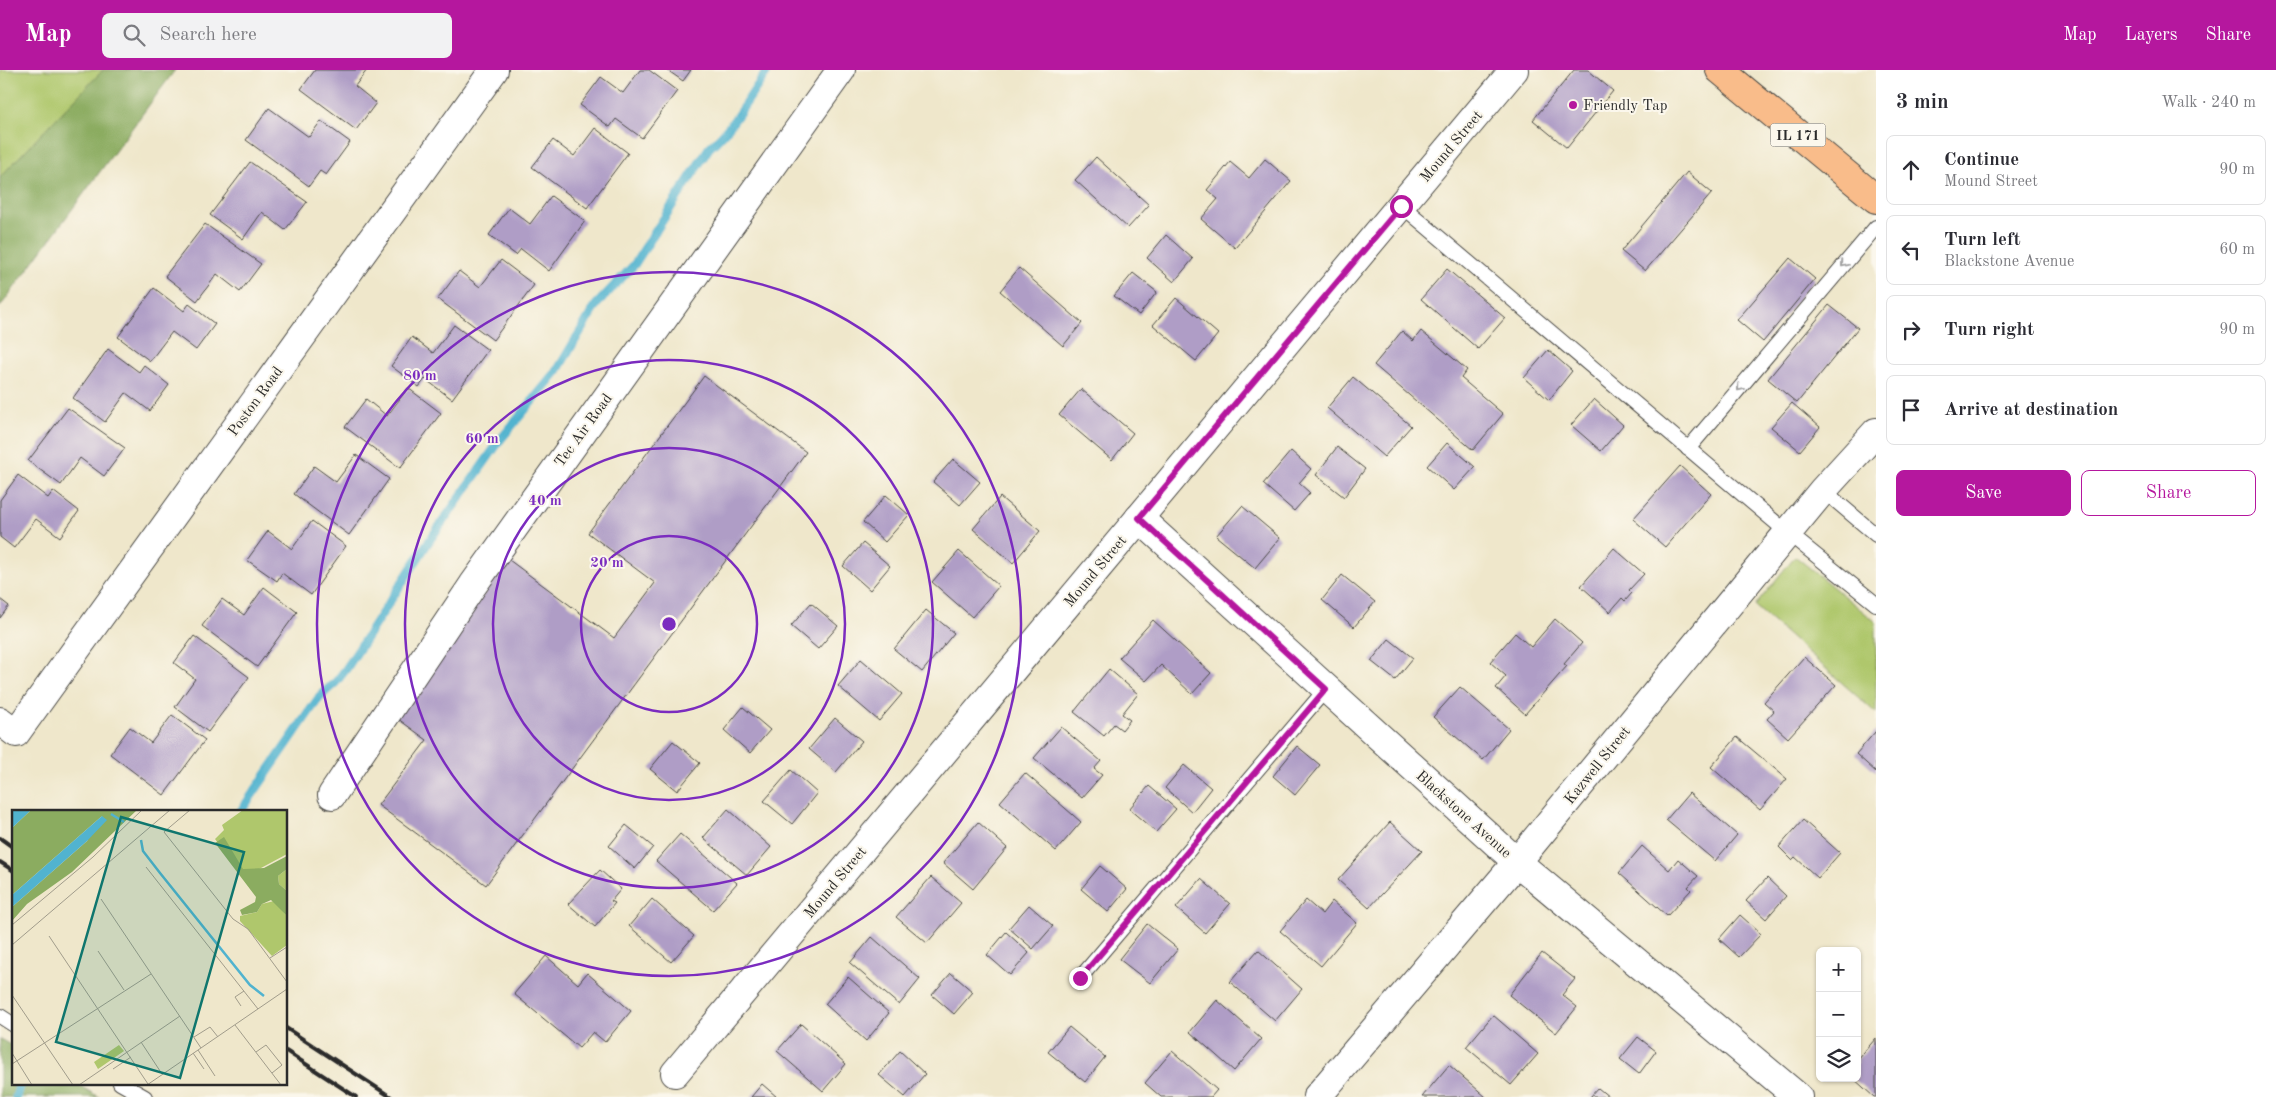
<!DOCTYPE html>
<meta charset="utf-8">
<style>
body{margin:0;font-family:"Old Standard TT",serif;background:#f2f2f3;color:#2b2b33}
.controls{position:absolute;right:15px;bottom:15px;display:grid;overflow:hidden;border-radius:8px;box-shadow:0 1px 4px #0004}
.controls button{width:45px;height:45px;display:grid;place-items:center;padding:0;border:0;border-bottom:1px solid #e1e1e2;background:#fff;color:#2b2b33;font:25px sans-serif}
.stop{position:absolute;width:15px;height:15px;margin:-11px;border:4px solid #b5179e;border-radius:50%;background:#fff}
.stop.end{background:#b5179e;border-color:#fff;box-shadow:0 1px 5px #0008}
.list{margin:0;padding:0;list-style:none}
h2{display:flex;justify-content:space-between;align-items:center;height:65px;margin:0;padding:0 20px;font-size:21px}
h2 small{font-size:16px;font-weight:400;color:#7c7c81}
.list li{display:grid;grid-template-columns:32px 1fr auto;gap:15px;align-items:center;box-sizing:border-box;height:70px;margin:0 10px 10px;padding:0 10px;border:1px solid #e1e1e2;border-radius:8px}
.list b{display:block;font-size:19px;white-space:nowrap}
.list p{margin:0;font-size:16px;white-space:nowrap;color:#7c7c81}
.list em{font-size:16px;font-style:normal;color:#7c7c81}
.actions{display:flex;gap:10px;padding:15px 20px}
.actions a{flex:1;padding:11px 0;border:1px solid #b5179e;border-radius:8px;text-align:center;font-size:18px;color:#b5179e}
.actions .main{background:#b5179e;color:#fff}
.icon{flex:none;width:28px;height:28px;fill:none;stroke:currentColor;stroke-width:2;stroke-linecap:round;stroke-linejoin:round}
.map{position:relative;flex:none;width:1876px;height:1027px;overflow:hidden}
header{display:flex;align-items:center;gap:30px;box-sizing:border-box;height:70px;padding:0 25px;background:#b5179e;color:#fff}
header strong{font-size:24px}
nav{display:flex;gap:28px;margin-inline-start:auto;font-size:18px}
.search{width:350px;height:45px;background:#f2f2f3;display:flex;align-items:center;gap:12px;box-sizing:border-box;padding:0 18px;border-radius:8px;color:#7c7c81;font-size:19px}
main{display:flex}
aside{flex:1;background:#fff}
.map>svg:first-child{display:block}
</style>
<header>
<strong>Map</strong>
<div class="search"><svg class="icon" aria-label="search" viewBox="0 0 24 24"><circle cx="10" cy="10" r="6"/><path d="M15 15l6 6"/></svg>Search here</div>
<nav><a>Map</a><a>Layers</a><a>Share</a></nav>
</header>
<main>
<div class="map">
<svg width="1876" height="1027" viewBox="0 0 1876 1027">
<rect width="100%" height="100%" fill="#fbf7ec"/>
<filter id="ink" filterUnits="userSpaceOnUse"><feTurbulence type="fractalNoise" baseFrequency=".02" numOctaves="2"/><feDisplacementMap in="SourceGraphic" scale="10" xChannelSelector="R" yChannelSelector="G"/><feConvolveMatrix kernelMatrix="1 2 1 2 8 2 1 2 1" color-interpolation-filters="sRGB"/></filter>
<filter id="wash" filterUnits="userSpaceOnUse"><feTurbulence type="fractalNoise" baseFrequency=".0096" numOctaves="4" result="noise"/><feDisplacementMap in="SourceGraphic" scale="20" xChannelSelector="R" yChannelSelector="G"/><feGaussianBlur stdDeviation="1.12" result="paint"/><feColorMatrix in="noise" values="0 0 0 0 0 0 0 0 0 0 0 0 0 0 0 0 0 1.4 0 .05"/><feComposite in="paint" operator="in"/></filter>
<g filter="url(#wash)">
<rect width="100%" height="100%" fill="#efe7cb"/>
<g fill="#afc76c" stroke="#6d794c">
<path d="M 0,0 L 152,0 L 0,211 Z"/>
<path d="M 1795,486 L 1876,552 L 1876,643 L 1755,536 Z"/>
</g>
<g fill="#8bac60" stroke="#5b6c46">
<path d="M 103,0 L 175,0 L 0,237 L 0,107 Z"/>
<path d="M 0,969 L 14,977 L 14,1013 L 75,1013 L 99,1027 L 0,1027 Z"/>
</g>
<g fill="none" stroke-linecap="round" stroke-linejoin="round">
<g stroke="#51b3cf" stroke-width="9">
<path d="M 241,741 L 320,626 L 336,612 L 346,599 L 427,474 L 501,369 L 557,301 L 596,235 L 634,195 L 709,78 C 734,56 749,27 768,0"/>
<path d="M 16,1027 L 20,1013"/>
</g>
</g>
<g id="blocks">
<g fill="#af9dc6">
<path d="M 315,0 L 367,0 L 355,16 L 376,33 L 356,60 L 301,19 Z"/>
<path d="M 640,0 L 649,0 L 677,21 L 642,68 L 616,49 L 610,57 L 580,35 L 601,7 L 623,23 Z"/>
<path d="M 667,0 L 691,0 L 683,11 Z"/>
<path d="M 1574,0 L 1588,0 L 1613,21 L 1567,78 L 1533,50 Z"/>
<path d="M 269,38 L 309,67 L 321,51 L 350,72 L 326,105 L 320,101 L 309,116 L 246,70 Z"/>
<path d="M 595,58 L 628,83 L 587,138 L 532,97 L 553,70 L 574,86 Z"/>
<path d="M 1096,87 L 1149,135 L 1128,158 L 1075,110 Z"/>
<path d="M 1265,89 L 1291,111 L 1235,178 L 1201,149 L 1218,129 L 1207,120 L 1230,92 L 1249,108 Z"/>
<path d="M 250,92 L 307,132 L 285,160 L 262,142 L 243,169 L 210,145 Z"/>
<path d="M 1687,102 L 1712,123 L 1645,201 L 1621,181 Z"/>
<path d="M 551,126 L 585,151 L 549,201 L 521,179 L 516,185 L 489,165 L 509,138 L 530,154 Z"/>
<path d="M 205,154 L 261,194 L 240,222 L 217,204 L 197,231 L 165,206 Z"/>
<path d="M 1166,165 L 1193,189 L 1174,212 L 1147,188 Z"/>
<path d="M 1790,188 L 1815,209 L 1763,272 L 1737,250 Z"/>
<path d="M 501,190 L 534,215 L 493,270 L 438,229 L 459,201 L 480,217 Z"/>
<path d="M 1019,198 L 1082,253 L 1063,276 L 1000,221 Z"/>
<path d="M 1447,199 L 1505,248 L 1478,279 L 1421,229 Z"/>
<path d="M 1133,203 L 1157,222 L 1139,245 L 1114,226 Z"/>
<path d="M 154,218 L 184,241 L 189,234 L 215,254 L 196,280 L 172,262 L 150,291 L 118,267 Z"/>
<path d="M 1176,228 L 1218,264 L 1196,291 L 1153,255 Z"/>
<path d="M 1829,235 L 1858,258 L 1797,333 L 1768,309 Z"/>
<path d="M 454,255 L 488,280 L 452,329 L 425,309 L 419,317 L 391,296 L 412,267 L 433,283 Z"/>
<path d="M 1402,261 L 1413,271 L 1421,261 L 1467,300 L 1461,308 L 1503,344 L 1473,380 L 1374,295 Z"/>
<path d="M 108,279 L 139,302 L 144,295 L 169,315 L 150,341 L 126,323 L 105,352 L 73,328 Z"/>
<path d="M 1548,280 L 1572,301 L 1549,330 L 1524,308 Z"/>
<path d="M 704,306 L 806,382 L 486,815 L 378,735 L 427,670 L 394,646 L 509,490 L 614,568 L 655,513 L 588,463 Z"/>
<path d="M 1353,307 L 1411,356 L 1384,387 L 1327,338 Z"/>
<path d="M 408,318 L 441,343 L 400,398 L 345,357 L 366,329 L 387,346 Z"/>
<path d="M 1081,319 L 1133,363 L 1112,390 L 1059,345 Z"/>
<path d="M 1594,329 L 1623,355 L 1601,381 L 1571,355 Z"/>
<path d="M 1792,333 L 1820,357 L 1800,381 L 1771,357 Z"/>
<path d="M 68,338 L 125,378 L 104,406 L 80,388 L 61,415 L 28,391 Z"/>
<path d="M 1447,373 L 1475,397 L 1454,420 L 1427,396 Z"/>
<path d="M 1337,377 L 1365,399 L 1344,427 L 1316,405 Z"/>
<path d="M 1291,381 L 1311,399 L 1299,413 L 1310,423 L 1294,441 L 1263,414 Z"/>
<path d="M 356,385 L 389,409 L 349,465 L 294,424 L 314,396 L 336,412 Z"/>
<path d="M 953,389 L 980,412 L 960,435 L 933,412 Z"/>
<path d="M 1680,396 L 1711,424 L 1665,477 L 1633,449 Z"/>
<path d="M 18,405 L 48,428 L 53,421 L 79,441 L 60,467 L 36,449 L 14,478 L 0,467 L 0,430 Z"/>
<path d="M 886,425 L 909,445 L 885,472 L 863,452 Z"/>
<path d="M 1000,427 L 1040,461 L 1013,493 L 973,459 Z"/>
<path d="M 1242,436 L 1280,468 L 1255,498 L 1216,466 Z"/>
<path d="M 312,451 L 346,476 L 311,525 L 282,503 L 277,511 L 247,490 L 268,461 L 292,479 Z"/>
<path d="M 863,473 L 890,496 L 870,520 L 843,496 Z"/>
<path d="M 1614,478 L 1644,504 L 1629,520 L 1632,523 L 1625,531 L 1622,528 L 1610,542 L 1581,516 Z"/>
<path d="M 959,481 L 999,516 L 972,547 L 932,512 Z"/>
<path d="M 1342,505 L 1375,532 L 1354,557 L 1322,530 Z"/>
<path d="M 264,517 L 297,542 L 257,597 L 202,556 L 222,529 L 244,545 Z"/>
<path d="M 0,529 L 9,536 L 0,548 Z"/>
<path d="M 811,533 L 838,556 L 818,579 L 791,556 Z"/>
<path d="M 926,540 L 954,563 L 922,602 L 894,579 Z"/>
<path d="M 1555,549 L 1582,573 L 1564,594 L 1567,596 L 1525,644 L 1496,618 L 1506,606 L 1490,592 L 1515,563 L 1531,577 Z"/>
<path d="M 1153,550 L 1211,603 L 1192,624 L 1161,595 L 1146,611 L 1119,588 Z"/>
<path d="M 194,566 L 249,607 L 208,662 L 175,637 L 195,609 L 174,593 Z"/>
<path d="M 1389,569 L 1413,588 L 1395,610 L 1371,591 Z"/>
<path d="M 1804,587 L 1836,615 L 1788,668 L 1767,649 L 1774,641 L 1764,632 Z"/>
<path d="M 861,589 L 902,624 L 879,651 L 838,616 Z"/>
<path d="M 1109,599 L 1138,624 L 1122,644 L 1130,650 L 1122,660 L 1114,654 L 1104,666 L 1074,642 Z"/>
<path d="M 1460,617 L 1509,659 L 1483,690 L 1433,647 Z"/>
<path d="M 743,637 L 770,660 L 750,683 L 724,660 Z"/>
<path d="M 172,645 L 205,670 L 164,725 L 110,684 L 130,657 L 151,673 Z"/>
<path d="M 835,648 L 862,671 L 836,702 L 809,679 Z"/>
<path d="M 1061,657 L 1101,691 L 1094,699 L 1102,705 L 1082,728 L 1034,688 Z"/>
<path d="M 1876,661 L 1876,702 L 1856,684 Z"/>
<path d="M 1737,667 L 1787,709 L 1760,740 L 1711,697 Z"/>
<path d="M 673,671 L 700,693 L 677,721 L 650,699 Z"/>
<path d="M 1297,676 L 1320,695 L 1295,725 L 1273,706 Z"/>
<path d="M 1184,695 L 1211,718 L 1192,742 L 1165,718 Z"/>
<path d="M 791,700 L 817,723 L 792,754 L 764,731 Z"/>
<path d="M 1025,703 L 1081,752 L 1056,781 L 1000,732 Z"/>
<path d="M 1149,716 L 1176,739 L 1156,762 L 1129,739 Z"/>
<path d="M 1689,723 L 1737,765 L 1715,791 L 1666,750 Z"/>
<path d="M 728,739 L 771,777 L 747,805 L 703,768 Z"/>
<path d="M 1803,750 L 1840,783 L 1818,808 L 1795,787 L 1792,790 L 1779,777 Z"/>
<path d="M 978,752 L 1007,778 L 973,819 L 943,793 Z"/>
<path d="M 1390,752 L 1422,781 L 1369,838 L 1338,810 Z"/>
<path d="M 626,755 L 653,777 L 635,799 L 609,776 Z"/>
<path d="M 680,764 L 737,813 L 713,840 L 656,791 Z"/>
<path d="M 1642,776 L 1669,800 L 1678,789 L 1698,806 L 1688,817 L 1691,820 L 1667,846 L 1619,803 Z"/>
<path d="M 1100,796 L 1127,819 L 1108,842 L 1081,819 Z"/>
<path d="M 600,800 L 621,819 L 611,831 L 615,833 L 595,857 L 568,834 Z"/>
<path d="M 931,807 L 961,833 L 927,873 L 896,847 Z"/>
<path d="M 1767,808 L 1786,826 L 1766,849 L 1746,831 Z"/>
<path d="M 1201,809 L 1230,834 L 1205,863 L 1176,838 Z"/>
<path d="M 652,829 L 694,866 L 671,892 L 629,856 Z"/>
<path d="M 1306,830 L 1322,844 L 1332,831 L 1357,853 L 1321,896 L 1280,861 Z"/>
<path d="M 1029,835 L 1053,856 L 1033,879 L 1009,858 Z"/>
<path d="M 1740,845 L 1761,864 L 1739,887 L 1719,869 Z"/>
<path d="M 1147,854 L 1178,879 L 1150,913 L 1119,889 Z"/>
<path d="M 1006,862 L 1029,883 L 1010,905 L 987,885 Z"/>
<path d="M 872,867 L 920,909 L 899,935 L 850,893 Z"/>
<path d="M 1258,880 L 1302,919 L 1275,951 L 1230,912 Z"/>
<path d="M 1542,883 L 1575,909 L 1562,925 L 1577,937 L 1556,963 L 1509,925 Z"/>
<path d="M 546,886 L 578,914 L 587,903 L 631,941 L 605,972 L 593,962 L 579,978 L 514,924 Z"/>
<path d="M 951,903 L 973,922 L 954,944 L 932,925 Z"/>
<path d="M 848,907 L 889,943 L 866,971 L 825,934 Z"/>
<path d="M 1217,930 L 1261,969 L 1234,1001 L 1190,962 Z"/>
<path d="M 1493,945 L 1538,984 L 1511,1015 L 1466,977 Z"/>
<path d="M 801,954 L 846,994 L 823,1021 L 777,981 Z"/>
<path d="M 1069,957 L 1105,987 L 1085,1012 L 1048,982 Z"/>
<path d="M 1638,967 L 1656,981 L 1639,1004 L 1620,989 Z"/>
<path d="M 1876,968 L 1876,1027 L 1874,1027 L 1853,1008 L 1857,1008 L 1857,990 Z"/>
<path d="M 900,981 L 925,1004 L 905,1027 L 879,1005 Z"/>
<path d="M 1172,981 L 1217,1020 L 1211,1027 L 1161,1027 L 1145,1013 Z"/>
<path d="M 1449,995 L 1486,1027 L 1422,1027 Z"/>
<path d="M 762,1014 L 777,1027 L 751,1027 Z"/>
<path d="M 1598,1018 L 1609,1027 L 1590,1027 Z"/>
</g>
</g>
</g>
<g filter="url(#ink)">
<use href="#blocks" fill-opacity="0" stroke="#484743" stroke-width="1"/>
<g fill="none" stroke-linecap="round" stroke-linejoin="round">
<defs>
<g id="service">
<path d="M 1401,135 L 1788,463 L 1876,534"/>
<path d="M 1688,379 L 1876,157"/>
<path d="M 1823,420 L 1876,465"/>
<path d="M 1080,908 L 1326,619"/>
<path d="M 0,946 L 14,955"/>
<path d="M 120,1013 L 145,1027"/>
</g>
<g id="minor">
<path d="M 1139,448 L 1517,792 L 1798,1027"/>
<path d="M 0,651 L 16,663 L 494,0"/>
<path d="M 332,725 L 473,515 L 841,0"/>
<path d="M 675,1003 L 1514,0"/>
<path d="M 1317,1027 L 1517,792 L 1823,420 L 1876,362"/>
</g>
<path id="primary" d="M 1720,0 L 1876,129"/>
</defs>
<use href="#service" stroke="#484743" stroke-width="16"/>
<use href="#minor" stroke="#484743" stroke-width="30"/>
<use href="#primary" stroke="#484743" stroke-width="30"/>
<use href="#service" stroke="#fff" stroke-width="14"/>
<use href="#minor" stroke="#fff" stroke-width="28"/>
<use href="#primary" stroke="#f9bc8a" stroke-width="28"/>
<g stroke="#2b2b2b" stroke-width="4">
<path d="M 0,768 L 14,778"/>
<path d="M 0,792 L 14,801"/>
<path d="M 286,958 L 391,1027"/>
<path d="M 286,981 L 356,1027"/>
</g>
</g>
<defs><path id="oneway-chevron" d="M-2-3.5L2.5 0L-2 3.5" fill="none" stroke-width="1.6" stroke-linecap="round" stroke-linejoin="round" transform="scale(1.25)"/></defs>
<g stroke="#a0a0a0">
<use href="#oneway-chevron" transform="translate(1844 194) rotate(130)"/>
<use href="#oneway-chevron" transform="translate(1740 318) rotate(130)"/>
</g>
</g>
<g fill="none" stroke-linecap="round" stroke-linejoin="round" filter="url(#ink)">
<path stroke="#b5179e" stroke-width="6" d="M 1080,908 L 1326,619 L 1139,448 L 1401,136"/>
</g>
<g fill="none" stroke="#7b2cbf" stroke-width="2.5">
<circle cx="669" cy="554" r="88"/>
<circle cx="669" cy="554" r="176"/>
<circle cx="669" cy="554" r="264"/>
<circle cx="669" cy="554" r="352"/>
</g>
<circle fill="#b5179e" stroke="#fbf7ec" stroke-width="2" cx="1573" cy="35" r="5"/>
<g text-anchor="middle" stroke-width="4" stroke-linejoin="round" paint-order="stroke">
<rect fill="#fbf7ec" stroke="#696865" stroke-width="1" x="1770.5" y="53.5" width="55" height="23" rx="4"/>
<g font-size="14" font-weight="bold" fill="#2b2b2b">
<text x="1798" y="70">IL 171</text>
</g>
<g font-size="15" fill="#2b2b2b" stroke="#fbf7ec" text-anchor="start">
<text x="1583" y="40">Friendly Tap</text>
</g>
<g font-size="15" fill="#2b2b2b" stroke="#fbf7ec">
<text transform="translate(1451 76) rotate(-50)" y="5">Mound Street</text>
<text transform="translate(255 331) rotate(-54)" y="5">Poston Road</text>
<text transform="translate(583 360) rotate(-54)" y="5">Tec Air Road</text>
<text transform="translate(1095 501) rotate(-50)" y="5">Mound Street</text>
<text transform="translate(1597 695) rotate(-51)" y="5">Kazwell Street</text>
<text transform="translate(1464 744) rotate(42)" y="5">Blackstone Avenue</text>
<text transform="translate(835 812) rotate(-50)" y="5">Mound Street</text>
</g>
</g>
<g transform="translate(12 740)">
<rect width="275" height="275" fill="#efe7cb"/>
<path d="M 231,0 L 275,0 L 275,44 L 232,67 L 203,29 L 212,20 L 210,15 ZM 275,59 L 275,81 L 267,74 L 266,66 ZM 262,91 L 275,106 L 275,135 L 260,146 L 228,111 L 228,106 L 245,102 L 250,94 ZM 107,235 L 112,241 L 86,259 L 82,252 Z" fill="#afc76c"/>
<path d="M 19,0 L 125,0 L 60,62 L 15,94 L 0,111 L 0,97 L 75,31 L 90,6 L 0,85 L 0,18 ZM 212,27 L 231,59 L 252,58 L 275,46 L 275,59 L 266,66 L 267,74 L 275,81 L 275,106 L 259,90 L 250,94 L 245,102 L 230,105 L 228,100 L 243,92 L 244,87 L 203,33 Z" fill="#8bac60"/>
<path d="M 0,0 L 19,0 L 0,18 ZM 90,6 L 95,10 L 75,31 L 0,97 L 0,85 Z" fill="#51b3cf"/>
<path fill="none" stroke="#51b3cf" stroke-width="2.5" d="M 99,4 L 112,12M 129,30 L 131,41 L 148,63 L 238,175 L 252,186"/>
<path fill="none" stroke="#a19c8b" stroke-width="1" d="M 178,0 L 152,22 L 221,109 L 236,119 L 275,172M 134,57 L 246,199M 89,89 L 189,238M 0,115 L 81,47 L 130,0M 37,126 L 136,274M 0,135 L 158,0M 86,141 L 112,180M 258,148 L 275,137M 0,185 L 61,275M 229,196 L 223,187 L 232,181M 223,215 L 269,275M 182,227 L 198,217 L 206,227M 129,232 L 150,264M 186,240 L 203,266M 244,242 L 254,235 L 270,255 L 260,263M 0,243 L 20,275M 181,243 L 192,259M 0,254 L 139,164M 101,259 L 119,247M 67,275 L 168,206M 135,275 L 275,179"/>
<path fill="#0f766e" fill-opacity="0.15" stroke="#0f766e" stroke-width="2.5" d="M 109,7 L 232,42 L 168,268 L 44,232 Z"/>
<rect width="275" height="275" fill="none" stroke="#2b2b2b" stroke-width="2.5"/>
</g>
<circle cx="669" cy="554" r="8" fill="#7b2cbf" stroke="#fbf7ec" stroke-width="2.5"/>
<g font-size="15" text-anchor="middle" font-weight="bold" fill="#7b2cbf" stroke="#fbf7ec" stroke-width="4" stroke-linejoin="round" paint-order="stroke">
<text x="420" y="310">80 m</text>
<text x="482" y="373">60 m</text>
<text x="545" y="435">40 m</text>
<text x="607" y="497">20 m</text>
</g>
</svg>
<div class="controls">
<button>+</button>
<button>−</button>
<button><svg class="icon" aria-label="layers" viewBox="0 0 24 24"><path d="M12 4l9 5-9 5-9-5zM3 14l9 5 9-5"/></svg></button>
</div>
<div class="stop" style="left:1401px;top:136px"></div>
<div class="stop end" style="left:1080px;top:908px"></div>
</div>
<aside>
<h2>3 min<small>Walk · 240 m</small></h2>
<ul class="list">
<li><svg class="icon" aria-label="ahead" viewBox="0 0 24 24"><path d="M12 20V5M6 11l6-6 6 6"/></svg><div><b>Continue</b><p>Mound Street</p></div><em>90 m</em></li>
<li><svg class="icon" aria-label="left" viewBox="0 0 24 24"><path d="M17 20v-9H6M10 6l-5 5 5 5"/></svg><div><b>Turn left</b><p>Blackstone Avenue</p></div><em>60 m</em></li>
<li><svg class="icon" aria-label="right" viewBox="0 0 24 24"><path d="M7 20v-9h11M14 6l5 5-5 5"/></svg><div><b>Turn right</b></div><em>90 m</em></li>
<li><svg class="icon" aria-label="arrive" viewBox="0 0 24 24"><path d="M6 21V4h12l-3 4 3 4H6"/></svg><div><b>Arrive at destination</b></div></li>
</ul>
<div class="actions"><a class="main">Save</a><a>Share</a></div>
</aside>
</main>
